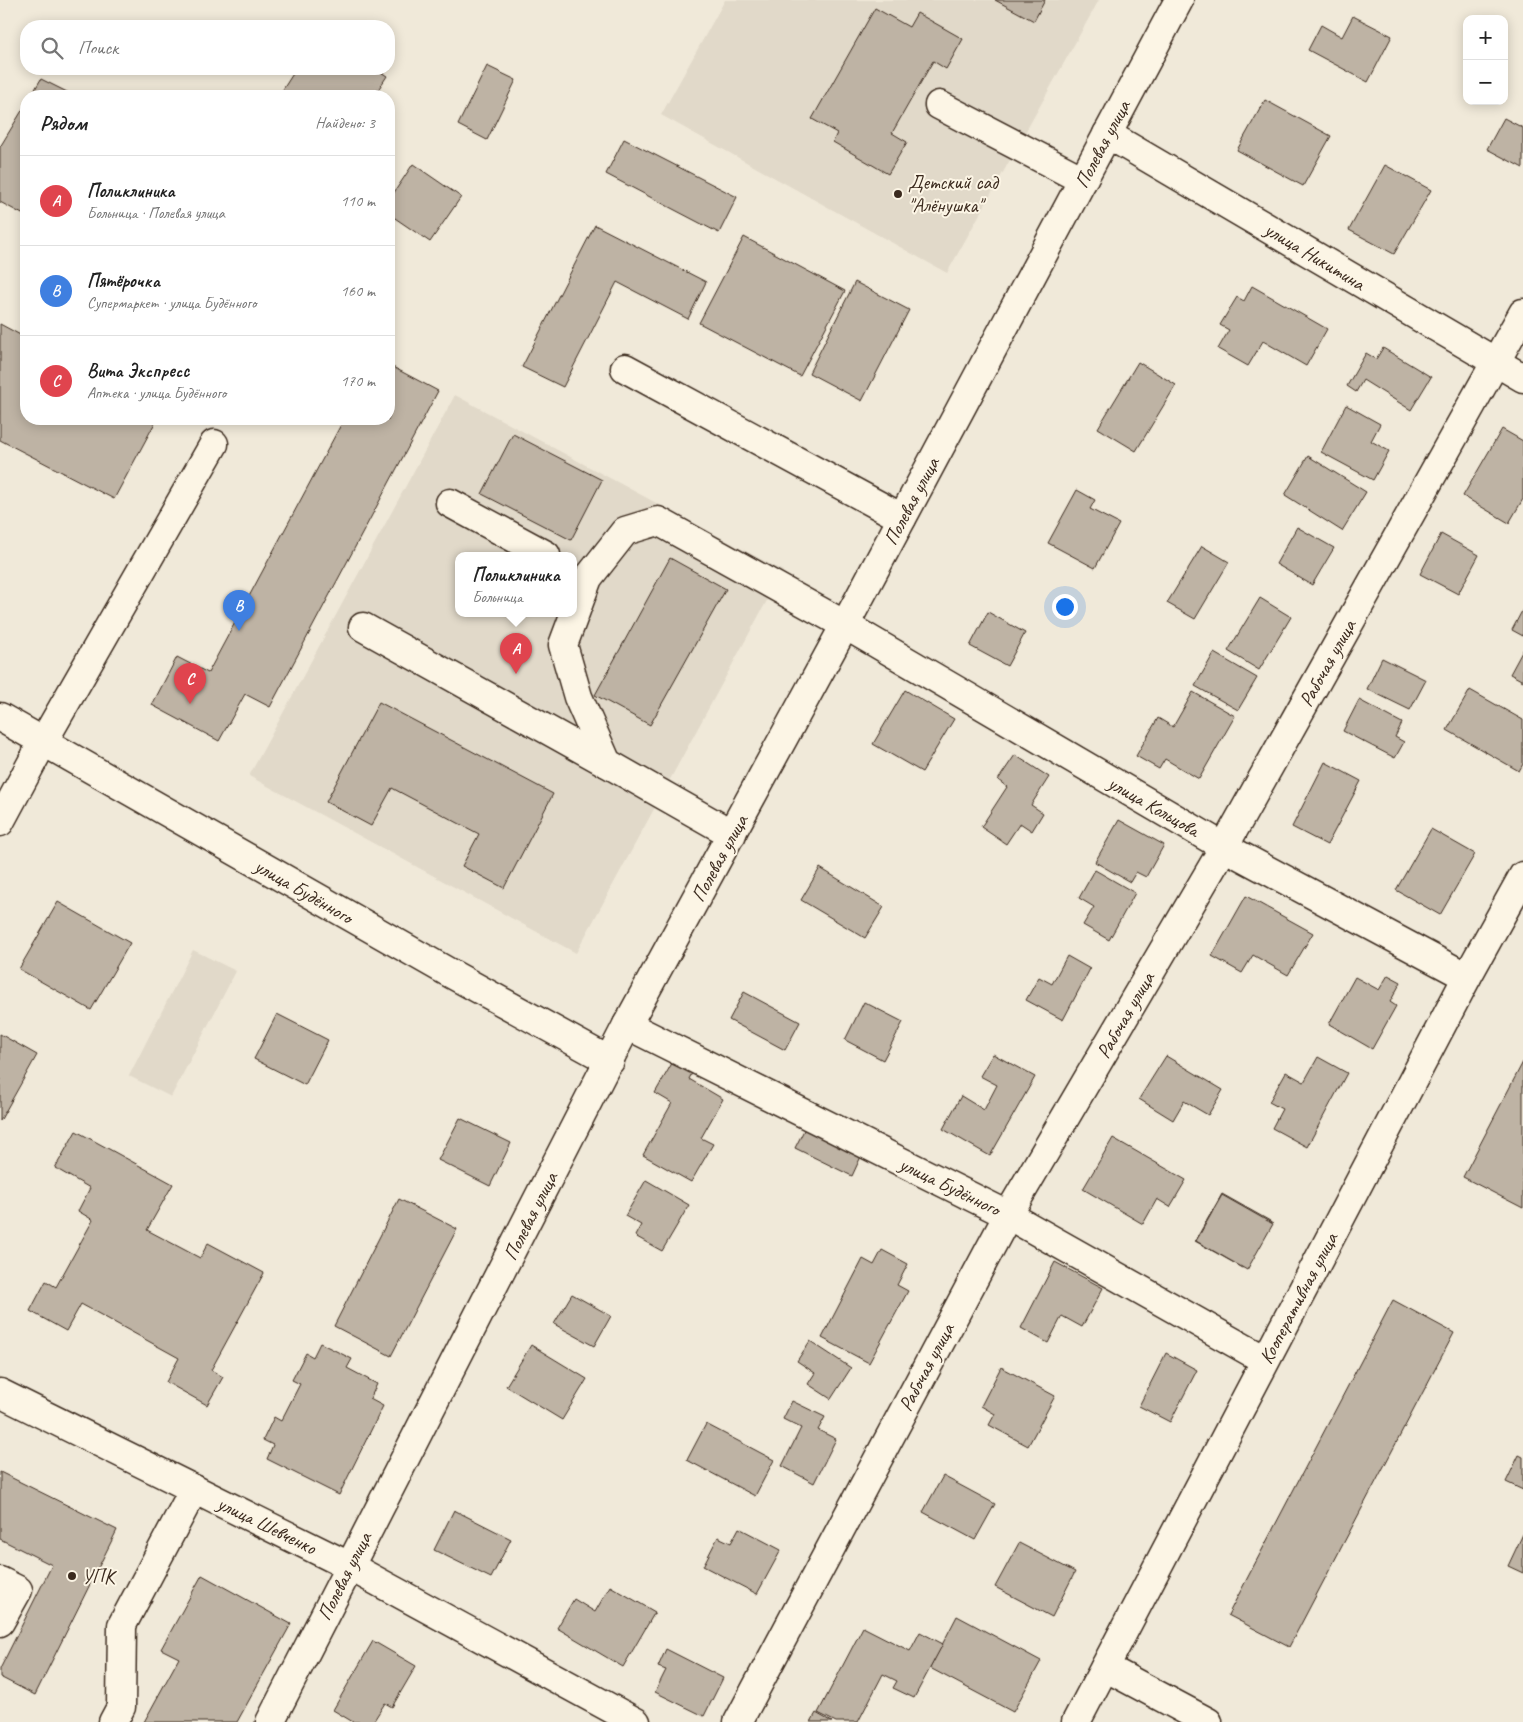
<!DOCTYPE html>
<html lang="ru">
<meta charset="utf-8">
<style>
body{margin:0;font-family:Caveat,sans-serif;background:#f6f6f6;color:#222}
.controls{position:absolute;right:15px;top:15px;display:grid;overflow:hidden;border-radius:10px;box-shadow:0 2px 12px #0003}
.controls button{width:45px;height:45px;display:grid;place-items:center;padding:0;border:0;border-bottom:1px solid #e0e0e0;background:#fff;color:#222;font:25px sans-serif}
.you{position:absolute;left:1064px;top:606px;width:18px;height:18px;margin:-12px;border:4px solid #fff;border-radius:50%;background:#1a73e8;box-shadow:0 0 0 8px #1a73e833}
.badge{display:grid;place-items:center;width:32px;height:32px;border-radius:50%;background:#111827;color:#fff;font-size:16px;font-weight:700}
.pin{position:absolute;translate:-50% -41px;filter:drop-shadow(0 1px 2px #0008)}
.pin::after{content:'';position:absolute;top:26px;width:18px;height:15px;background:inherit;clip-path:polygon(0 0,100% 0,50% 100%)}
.popup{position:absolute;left:455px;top:552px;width:122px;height:65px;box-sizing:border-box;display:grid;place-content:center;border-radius:10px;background:#fff;filter:drop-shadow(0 1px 4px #0005);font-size:16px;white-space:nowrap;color:#767676}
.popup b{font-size:19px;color:#222}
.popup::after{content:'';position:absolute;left:50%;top:100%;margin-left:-10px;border:10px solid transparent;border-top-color:#fff}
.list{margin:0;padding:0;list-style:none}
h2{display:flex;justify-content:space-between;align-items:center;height:65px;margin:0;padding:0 20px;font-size:21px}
h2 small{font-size:16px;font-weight:400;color:#767676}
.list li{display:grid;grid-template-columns:32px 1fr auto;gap:15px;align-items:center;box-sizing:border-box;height:90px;padding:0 20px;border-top:1px solid #e0e0e0}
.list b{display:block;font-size:19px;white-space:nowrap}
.list p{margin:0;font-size:16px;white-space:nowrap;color:#767676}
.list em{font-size:16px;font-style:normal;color:#767676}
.icon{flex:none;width:28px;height:28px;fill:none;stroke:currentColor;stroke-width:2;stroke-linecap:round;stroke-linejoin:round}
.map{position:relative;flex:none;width:1523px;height:1722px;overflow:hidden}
.search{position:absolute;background:#fff;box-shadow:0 2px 12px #0003;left:20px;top:20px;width:375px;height:55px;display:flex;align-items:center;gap:12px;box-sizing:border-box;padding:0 18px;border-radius:20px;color:#767676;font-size:19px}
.panel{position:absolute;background:#fff;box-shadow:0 2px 12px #0003;left:20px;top:90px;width:375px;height:335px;border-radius:20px}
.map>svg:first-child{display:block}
</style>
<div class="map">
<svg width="1523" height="1722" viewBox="0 0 1523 1722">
<rect width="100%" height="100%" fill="#f0e9d9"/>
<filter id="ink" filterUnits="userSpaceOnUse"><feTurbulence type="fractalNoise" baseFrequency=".02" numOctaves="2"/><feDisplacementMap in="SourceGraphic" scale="10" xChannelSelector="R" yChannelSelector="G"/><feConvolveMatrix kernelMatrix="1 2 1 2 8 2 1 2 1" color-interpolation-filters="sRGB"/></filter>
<g filter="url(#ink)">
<g fill="#e1d9c9" fill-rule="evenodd">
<path d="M 725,0 L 1099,0 L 947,273 L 661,115 Z"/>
<path d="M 455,395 L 783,571 L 576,953 L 249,776 ZM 458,555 L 574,555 L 574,613 L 458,613 Z"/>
<path d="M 193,950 L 236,971 L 171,1097 L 129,1076 Z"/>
</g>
<g fill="#beb3a4" stroke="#3b2a1e">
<path d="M 995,0 L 1045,0 L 1034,21 Z"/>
<path d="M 875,8 L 909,27 L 917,13 L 963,39 L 946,69 L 933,61 L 892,133 L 907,142 L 888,174 L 833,142 L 837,133 L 812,119 Z"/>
<path d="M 1353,16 L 1392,36 L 1368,82 L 1308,50 L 1321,25 L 1342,37 Z"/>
<path d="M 487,66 L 516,80 L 487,140 L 458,125 Z"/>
<path d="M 296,69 L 376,69 L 387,76 L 374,96 L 283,96 L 280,94 Z"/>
<path d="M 41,79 L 71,94 L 70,96 L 31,96 Z"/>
<path d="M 1265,100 L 1331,136 L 1303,186 L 1237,150 Z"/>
<path d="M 26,104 L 26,216 L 0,202 L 0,147 Z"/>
<path d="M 1504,118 L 1523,128 L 1523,168 L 1487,149 Z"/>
<path d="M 624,139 L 737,197 L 719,233 L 606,174 Z"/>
<path d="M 413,164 L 461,197 L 430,242 L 389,214 L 389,200 Z"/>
<path d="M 1385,165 L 1431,190 L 1394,254 L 1349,230 Z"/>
<path d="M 595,225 L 706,282 L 688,319 L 617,282 L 563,387 L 522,367 Z"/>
<path d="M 744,237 L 845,291 L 800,376 L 699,323 Z"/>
<path d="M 855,282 L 909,310 L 862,401 L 809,373 Z"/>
<path d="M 1252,286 L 1327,329 L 1306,366 L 1263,341 L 1248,366 L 1218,349 L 1229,330 L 1220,325 L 1237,297 L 1244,301 Z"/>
<path d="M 0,324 L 26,338 L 26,419 L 157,419 L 114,499 L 0,440 Z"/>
<path d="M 1383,348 L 1431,377 L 1411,410 L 1363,380 L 1356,392 L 1347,386 L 1366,353 L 1376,359 Z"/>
<path d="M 1138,362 L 1176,385 L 1136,451 L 1098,428 Z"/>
<path d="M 389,365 L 438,391 L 270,707 L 245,694 L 219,741 L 152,705 L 177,657 L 208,673 L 344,419 L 389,419 Z"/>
<path d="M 1346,405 L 1380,424 L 1371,441 L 1389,451 L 1373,480 L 1321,452 Z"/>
<path d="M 1502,429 L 1523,441 L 1523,499 L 1509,523 L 1463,496 Z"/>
<path d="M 513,434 L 602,480 L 571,540 L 482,494 Z"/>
<path d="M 1308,456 L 1366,492 L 1342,531 L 1285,495 Z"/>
<path d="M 1077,490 L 1095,500 L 1090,509 L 1119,524 L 1095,568 L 1048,543 Z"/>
<path d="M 1297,527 L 1334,548 L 1312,585 L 1276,564 Z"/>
<path d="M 1441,534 L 1479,555 L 1458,594 L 1420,574 Z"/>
<path d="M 1202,546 L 1229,562 L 1195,619 L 1167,603 Z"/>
<path d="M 670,558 L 726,589 L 650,725 L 595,695 Z"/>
<path d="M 1260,598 L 1291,617 L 1259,670 L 1228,651 Z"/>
<path d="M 1523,609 L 1523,636 L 1512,630 Z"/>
<path d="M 988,612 L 1025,633 L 1007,666 L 970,646 Z"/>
<path d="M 1523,650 L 1523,681 L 1510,674 Z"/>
<path d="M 1214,653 L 1257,678 L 1238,710 L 1195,686 Z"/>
<path d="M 1382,658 L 1426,680 L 1410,710 L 1367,689 Z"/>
<path d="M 905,690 L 954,719 L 922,772 L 873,744 Z"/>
<path d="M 1470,690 L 1523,720 L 1523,764 L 1519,771 L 1447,730 Z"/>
<path d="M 1193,692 L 1235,716 L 1199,779 L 1165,759 L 1159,769 L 1136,756 L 1158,718 L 1173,727 Z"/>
<path d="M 1359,700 L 1402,723 L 1395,737 L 1404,742 L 1395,758 L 1343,731 Z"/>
<path d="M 379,702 L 553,794 L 504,888 L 462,866 L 479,834 L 392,788 L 371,826 L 326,802 Z"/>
<path d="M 1015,755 L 1049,777 L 1031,805 L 1043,813 L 1032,831 L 1020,823 L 1006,844 L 981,827 L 1007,787 L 998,780 Z"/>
<path d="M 1325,762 L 1361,781 L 1327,845 L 1292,827 Z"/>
<path d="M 1119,820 L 1164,845 L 1146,877 L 1136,872 L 1130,882 L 1095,862 Z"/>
<path d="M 1431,829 L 1475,854 L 1440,915 L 1396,890 Z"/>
<path d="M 820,868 L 884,907 L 865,938 L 801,900 Z"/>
<path d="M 1095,870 L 1135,893 L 1109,940 L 1083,925 L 1094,907 L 1079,898 Z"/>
<path d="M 1246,896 L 1313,933 L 1288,975 L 1253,955 L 1242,973 L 1212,956 Z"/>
<path d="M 58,902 L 130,943 L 91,1010 L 19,969 Z"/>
<path d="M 1067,956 L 1090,969 L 1063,1020 L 1026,1000 L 1039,977 L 1052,984 Z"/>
<path d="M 1388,975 L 1401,982 L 1390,1002 L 1396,1006 L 1372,1049 L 1329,1024 L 1355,977 L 1379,990 Z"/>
<path d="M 744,992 L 800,1022 L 785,1050 L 729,1020 Z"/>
<path d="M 864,1002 L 903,1022 L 883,1060 L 845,1040 Z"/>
<path d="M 277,1014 L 328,1040 L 305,1085 L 254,1059 Z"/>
<path d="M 0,1034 L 37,1055 L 0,1121 Z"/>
<path d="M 993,1054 L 1035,1077 L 990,1156 L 943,1129 L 961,1096 L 984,1110 L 997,1085 L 980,1076 Z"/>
<path d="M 1166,1056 L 1223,1090 L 1208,1115 L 1184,1101 L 1173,1120 L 1139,1099 Z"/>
<path d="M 1318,1057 L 1347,1073 L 1307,1147 L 1272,1128 L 1282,1109 L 1269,1102 L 1286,1072 L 1304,1082 Z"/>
<path d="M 675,1058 L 694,1069 L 689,1079 L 723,1099 L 701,1138 L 713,1144 L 691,1182 L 643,1155 L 672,1103 L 655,1093 Z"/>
<path d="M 1523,1062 L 1523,1208 L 1463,1177 Z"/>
<path d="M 460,1118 L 511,1143 L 490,1186 L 438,1160 Z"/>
<path d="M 808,1122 L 864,1150 L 852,1176 L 795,1148 Z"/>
<path d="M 76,1131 L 173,1184 L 147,1230 L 200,1258 L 208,1243 L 264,1273 L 211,1370 L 223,1377 L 207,1405 L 166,1382 L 179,1358 L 81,1304 L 66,1331 L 30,1311 L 46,1281 L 56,1287 L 93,1220 L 78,1211 L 90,1188 L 55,1168 Z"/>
<path d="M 1113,1138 L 1186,1180 L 1170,1207 L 1157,1199 L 1143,1224 L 1083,1189 Z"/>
<path d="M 646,1180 L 689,1205 L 662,1251 L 635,1236 L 641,1225 L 625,1216 Z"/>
<path d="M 1222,1194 L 1270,1221 L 1243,1268 L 1195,1241 Z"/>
<path d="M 1222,1195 L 1273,1224 L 1247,1270 L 1196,1241 Z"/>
<path d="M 399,1199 L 457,1229 L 391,1356 L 334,1326 Z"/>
<path d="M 882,1250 L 908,1264 L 897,1285 L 908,1291 L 869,1363 L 822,1338 L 863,1259 L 874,1265 Z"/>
<path d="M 1055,1262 L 1103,1288 L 1082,1327 L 1062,1316 L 1048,1343 L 1021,1328 Z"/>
<path d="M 572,1294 L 611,1316 L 594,1346 L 554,1324 Z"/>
<path d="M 1393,1300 L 1454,1333 L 1289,1647 L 1228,1615 Z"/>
<path d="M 810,1341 L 851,1368 L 831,1399 L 808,1384 L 815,1373 L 797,1361 Z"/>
<path d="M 320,1343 L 352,1359 L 347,1368 L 377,1384 L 370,1399 L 383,1406 L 339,1495 L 267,1459 L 273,1445 L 263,1440 L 274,1417 L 281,1421 L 300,1384 L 292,1380 L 306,1353 L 313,1357 Z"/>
<path d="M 531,1345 L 587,1379 L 562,1420 L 506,1386 Z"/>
<path d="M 1166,1353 L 1197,1370 L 1170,1422 L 1139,1406 Z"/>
<path d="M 1001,1367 L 1055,1396 L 1028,1446 L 989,1425 L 995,1414 L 981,1406 Z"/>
<path d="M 792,1401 L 825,1417 L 818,1430 L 836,1439 L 814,1483 L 782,1466 L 801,1428 L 783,1419 Z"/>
<path d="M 706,1424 L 774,1460 L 755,1496 L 687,1460 Z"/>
<path d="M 1519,1455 L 1523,1457 L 1523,1490 L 1506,1482 Z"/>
<path d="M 0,1472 L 117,1530 L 35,1695 L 0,1677 L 0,1669 L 52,1565 L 0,1539 Z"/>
<path d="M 943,1476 L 995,1504 L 975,1540 L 923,1512 Z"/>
<path d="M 454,1510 L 511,1539 L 491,1578 L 434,1550 Z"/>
<path d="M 739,1528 L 781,1550 L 757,1594 L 703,1566 L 718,1537 L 731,1543 Z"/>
<path d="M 1523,1534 L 1523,1573 L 1508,1566 Z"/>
<path d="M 1019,1543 L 1075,1572 L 1052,1617 L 995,1587 Z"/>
<path d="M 202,1575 L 291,1624 L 237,1722 L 144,1722 L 179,1658 L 161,1649 Z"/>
<path d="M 610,1586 L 655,1612 L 623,1667 L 557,1628 L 574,1599 L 595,1612 Z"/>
<path d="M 957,1616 L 1041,1661 L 1013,1712 L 930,1668 Z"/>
<path d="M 863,1627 L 910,1651 L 920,1632 L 943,1644 L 914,1698 L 893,1688 L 897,1681 L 883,1674 L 858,1722 L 836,1722 L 818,1713 Z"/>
<path d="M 373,1641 L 416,1666 L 392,1707 L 385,1703 L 373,1722 L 353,1722 L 333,1710 Z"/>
<path d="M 666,1649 L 723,1678 L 704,1716 L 655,1692 L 666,1670 L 658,1667 Z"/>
<path d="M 816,1713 L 832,1722 L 811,1722 Z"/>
</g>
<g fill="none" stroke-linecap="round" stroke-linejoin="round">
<defs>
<g id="minor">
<path d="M 939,105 L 1083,180"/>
<path d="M 1107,134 L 1523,378"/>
<path d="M 625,368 L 902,518"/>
<path d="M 450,503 L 546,555"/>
<path d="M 363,627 L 607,763"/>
<path d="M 0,717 L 448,972 L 610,1061"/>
<path d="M 0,822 L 43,742 L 214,444"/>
<path d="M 732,834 L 607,763 L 578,697 L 563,645 L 588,578 L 625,531 L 658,521 L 845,625 L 1224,847 L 1467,977"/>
<path d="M 627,1025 L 1008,1215 L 1265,1360"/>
<path d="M 0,1393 L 349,1566 L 636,1722"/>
<path d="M 0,1581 L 18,1590 L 0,1622"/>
<path d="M 1105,1667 L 1208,1722"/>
<path d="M 113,1722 L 121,1707 L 122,1625 L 194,1489"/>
<path d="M 270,1722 L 627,1025 L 845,625 L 1179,0"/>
<path d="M 738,1722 L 1008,1215 L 1224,847 L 1523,313"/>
<path d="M 1076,1722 L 1467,977 L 1523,876"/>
</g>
</defs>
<use href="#minor" stroke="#3b2a1e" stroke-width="31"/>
<use href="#minor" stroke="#fcf5e5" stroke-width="28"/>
</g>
</g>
<g fill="#3b2a1e" stroke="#fcf5e5" stroke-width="2">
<circle cx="898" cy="194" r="5"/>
<circle cx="72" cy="1576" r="5"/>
</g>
<g text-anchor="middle" stroke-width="4" stroke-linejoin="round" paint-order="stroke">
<g font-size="20" fill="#3b2a1e" stroke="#fcf5e5">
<text transform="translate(1102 144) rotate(-62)" y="7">Полевая улица</text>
<text transform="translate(1315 256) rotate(31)" y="7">улица Никитина</text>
<text transform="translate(911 501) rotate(-62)" y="7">Полевая улица</text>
<text transform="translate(1327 663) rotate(-61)" y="7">Рабочая улица</text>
<text transform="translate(1154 806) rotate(30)" y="7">улица Кольцова</text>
<text transform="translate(719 858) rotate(-61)" y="7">Полевая улица</text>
<text transform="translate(304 891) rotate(30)" y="7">улица Будённого</text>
<text transform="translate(1125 1015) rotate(-60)" y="7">Рабочая улица</text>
<text transform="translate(950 1186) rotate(26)" y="7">улица Будённого</text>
<text transform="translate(530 1216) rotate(-63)" y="7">Полевая улица</text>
<text transform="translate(1298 1298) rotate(-62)" y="7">Кооперативная улица</text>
<text transform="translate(926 1367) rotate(-62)" y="7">Рабочая улица</text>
<text transform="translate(267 1525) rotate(26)" y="7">улица Шевченко</text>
<text transform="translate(344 1576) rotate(-63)" y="7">Полевая улица</text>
</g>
<g font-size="20" fill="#3b2a1e" stroke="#fcf5e5" text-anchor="start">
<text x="908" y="189">Детский сад<tspan x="908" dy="23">"Алёнушка"</tspan></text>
<text x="82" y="1583">УПК</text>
</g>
</g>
</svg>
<div class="controls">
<button>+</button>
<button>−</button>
</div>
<div class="you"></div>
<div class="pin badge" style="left:516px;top:674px;background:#e0444e">A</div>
<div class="popup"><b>Поликлиника</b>Больница</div>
<div class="pin badge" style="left:239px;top:631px;background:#3f7fe0">B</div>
<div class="pin badge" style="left:190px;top:704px;background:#e0444e">C</div>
<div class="search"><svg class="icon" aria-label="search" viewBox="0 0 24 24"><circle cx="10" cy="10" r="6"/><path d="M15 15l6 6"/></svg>Поиск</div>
<section class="panel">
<h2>Рядом<small>Найдено: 3</small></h2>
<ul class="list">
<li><span class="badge" style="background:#e0444e">A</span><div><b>Поликлиника</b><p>Больница · Полевая улица</p></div><em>110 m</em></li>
<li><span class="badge" style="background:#3f7fe0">B</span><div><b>Пятёрочка</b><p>Супермаркет · улица Будённого</p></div><em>160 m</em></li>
<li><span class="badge" style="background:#e0444e">C</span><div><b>Вита Экспресс</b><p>Аптека · улица Будённого</p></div><em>170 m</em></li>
</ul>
</section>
</div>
